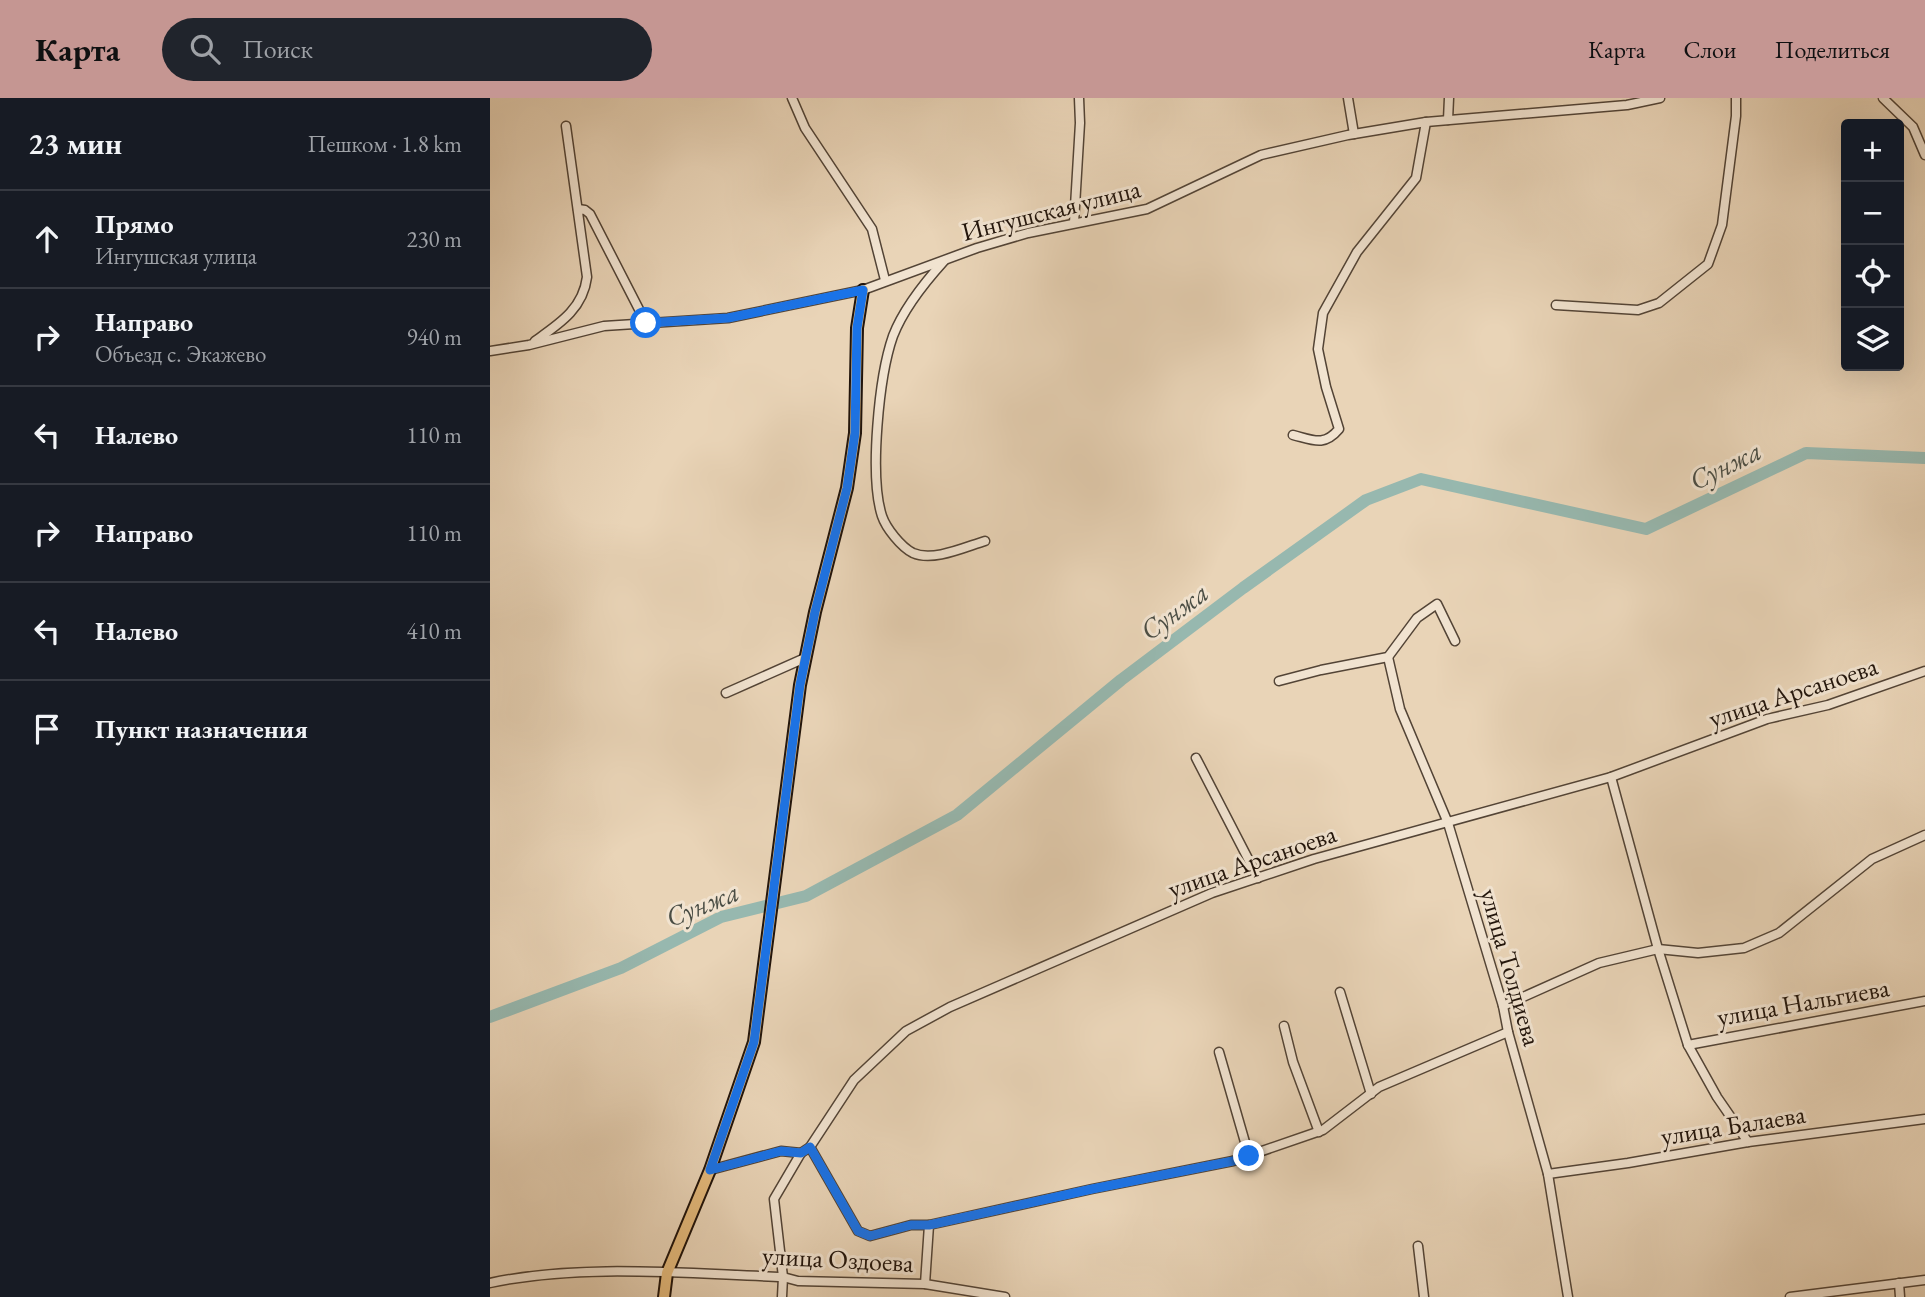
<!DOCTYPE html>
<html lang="ru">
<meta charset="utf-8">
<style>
body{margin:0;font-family:"EB Garamond",serif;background:#20242c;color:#f1f3f6}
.controls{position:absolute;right:21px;top:21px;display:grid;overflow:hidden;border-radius:7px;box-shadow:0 7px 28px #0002}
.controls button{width:63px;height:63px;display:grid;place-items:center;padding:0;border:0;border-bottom:2px solid #363941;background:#171b24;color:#f1f3f6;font:35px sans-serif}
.stop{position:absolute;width:21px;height:21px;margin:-16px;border:5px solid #1a73e8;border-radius:50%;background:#fff}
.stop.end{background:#1a73e8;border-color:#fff;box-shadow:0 2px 7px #0008}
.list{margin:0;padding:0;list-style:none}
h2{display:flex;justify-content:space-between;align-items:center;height:91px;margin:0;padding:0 28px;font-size:30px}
h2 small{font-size:23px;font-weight:400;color:#9ea1a6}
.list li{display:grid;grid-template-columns:46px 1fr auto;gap:21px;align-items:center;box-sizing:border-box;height:98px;padding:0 28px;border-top:2px solid #363941}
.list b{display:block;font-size:26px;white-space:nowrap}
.list p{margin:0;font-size:23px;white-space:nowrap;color:#9ea1a6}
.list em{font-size:23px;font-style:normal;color:#9ea1a6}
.icon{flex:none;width:38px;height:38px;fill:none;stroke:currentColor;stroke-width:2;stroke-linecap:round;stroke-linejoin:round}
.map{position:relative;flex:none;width:1435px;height:1199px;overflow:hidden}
header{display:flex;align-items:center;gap:42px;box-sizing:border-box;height:98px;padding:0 35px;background:#c59692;color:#111}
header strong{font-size:33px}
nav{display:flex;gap:38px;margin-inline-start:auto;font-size:24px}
.search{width:490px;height:63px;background:#20242c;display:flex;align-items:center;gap:18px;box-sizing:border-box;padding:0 24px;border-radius:38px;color:#9ea1a6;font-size:26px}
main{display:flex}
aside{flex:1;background:#171b24}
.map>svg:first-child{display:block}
</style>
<header>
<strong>Карта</strong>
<div class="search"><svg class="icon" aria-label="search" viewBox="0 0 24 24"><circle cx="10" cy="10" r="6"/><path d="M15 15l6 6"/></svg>Поиск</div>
<nav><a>Карта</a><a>Слои</a><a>Поделиться</a></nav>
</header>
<main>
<aside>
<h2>23 мин<small>Пешком · 1.8 km</small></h2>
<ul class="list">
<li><svg class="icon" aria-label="ahead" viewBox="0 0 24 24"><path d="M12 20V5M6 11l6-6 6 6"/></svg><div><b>Прямо</b><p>Ингушская улица</p></div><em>230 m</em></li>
<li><svg class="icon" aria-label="right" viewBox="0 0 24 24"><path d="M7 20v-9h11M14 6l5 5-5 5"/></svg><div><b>Направо</b><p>Объезд с. Экажево</p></div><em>940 m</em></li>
<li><svg class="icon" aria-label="left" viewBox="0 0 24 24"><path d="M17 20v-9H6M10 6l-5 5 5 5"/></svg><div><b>Налево</b></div><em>110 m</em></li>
<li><svg class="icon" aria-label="right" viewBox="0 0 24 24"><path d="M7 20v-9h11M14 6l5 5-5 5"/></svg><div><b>Направо</b></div><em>110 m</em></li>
<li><svg class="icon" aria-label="left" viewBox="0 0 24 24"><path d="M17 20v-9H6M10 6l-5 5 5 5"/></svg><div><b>Налево</b></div><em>410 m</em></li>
<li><svg class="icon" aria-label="arrive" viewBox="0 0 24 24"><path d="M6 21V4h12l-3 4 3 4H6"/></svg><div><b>Пункт назначения</b></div></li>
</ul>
</aside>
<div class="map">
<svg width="1435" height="1199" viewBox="0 0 1435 1199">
<rect width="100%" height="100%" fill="#e9d4b7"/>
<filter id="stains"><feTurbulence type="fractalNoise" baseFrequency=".00286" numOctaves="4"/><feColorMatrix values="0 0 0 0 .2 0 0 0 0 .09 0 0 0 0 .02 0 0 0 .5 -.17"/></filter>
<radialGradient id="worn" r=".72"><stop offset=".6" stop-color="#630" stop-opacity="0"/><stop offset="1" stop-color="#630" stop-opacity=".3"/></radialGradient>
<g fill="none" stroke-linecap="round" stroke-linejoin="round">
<path stroke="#97b8af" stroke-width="12" d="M 0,919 L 131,870 L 231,819 L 316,798 L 467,717 L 631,582 L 753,490 L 876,402 L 931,381 L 1156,431 L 1316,355 L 1435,360"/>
<defs>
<g id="minor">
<path d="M 302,0 L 315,30 L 382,131 L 395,182"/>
<path d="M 858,0 L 864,36"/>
<path d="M 1393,0 L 1423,29 L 1435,57"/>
<path d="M 958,22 L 959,0"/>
<path d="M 88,111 L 95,112 L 100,116 L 156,225"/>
<path d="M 584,125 L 590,25 L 589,0"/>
<path d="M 454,163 C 435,184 413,212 403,238 C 389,278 379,378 392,418 C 396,430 411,449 423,455 C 443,464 475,449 495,443"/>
<path d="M 1066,207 L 1148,212 L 1169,205 L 1218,166 L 1232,127 L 1246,18 L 1246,0"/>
<path d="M 45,243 C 69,226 93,211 97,179 L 76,28"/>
<path d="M 0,253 L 39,247 L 114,228 L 238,220 L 373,192 L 487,150 L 538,135 L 657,111 L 771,57 L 858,37 L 936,24 L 1137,7 L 1170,0"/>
<path d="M 803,337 C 823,342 834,349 849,331 L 836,289 L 828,251 L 833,215 L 867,154 L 926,80 L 936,24"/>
<path d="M 898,559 L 910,611 L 958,725 L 1013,908 L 1018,934 L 1058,1076 L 1078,1199"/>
<path d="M 789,583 L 831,572 L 898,559 L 927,520 L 947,506 L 965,543"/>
<path d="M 236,595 L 315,560"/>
<path d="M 706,660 L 768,780"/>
<path d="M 1121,679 L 1168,851 L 1198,947 L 1227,999 L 1258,1044"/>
<path d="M 850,894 L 881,996"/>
<path d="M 1013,908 L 1109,865 L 1168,851 L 1208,855 L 1254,850 L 1289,835 L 1382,761 L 1435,737"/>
<path d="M 794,928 L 803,964 L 829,1034"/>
<path d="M 1198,947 L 1435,903"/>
<path d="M 729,954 L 759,1058"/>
<path d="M 320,1049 L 368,1133 L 380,1138 L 421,1127 L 439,1127"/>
<path d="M 220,1072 L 291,1053 L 311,1055"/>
<path d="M 1058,1076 L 1138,1065 L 1258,1044 L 1435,1021"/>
<path d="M 928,1148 L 934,1199"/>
<path d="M 0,1185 C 92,1165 199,1176 293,1179 L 308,1183 L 435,1186 L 515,1199"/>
<path d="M 1409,1185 L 1410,1199"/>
<path d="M 435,1186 L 439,1127 L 602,1091 L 743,1063 L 833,1032 L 889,989 L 1018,934"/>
<path d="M 292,1199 L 293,1179 L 284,1101 L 311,1055 L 320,1049 L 364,982 L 416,933 L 460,909 L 722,795 L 824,761 L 1121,679 L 1277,621 L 1338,607 L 1435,573"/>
<path d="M 1300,1199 L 1435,1182"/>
</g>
<path id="major" d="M 174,1199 L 177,1175 L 220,1072 L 264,944 L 310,587 L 325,514 L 357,390 L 365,335 L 367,230 L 373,192"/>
</defs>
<use href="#minor" stroke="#534436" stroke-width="11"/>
<use href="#major" stroke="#21140b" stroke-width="14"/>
<use href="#minor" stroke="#f1e3d0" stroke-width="8"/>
<use href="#major" stroke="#e4ba7c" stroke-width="10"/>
</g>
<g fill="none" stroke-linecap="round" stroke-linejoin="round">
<path stroke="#1a73e8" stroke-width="9" d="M 156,225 L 238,220 L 373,192 L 367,230 L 365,335 L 357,390 L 325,514 L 310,587 L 264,944 L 220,1072 L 291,1053 L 311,1055 L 320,1049 L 368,1133 L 380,1138 L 421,1127 L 439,1127 L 602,1091 L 743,1063 L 759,1058"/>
</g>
<g text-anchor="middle" stroke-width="6" stroke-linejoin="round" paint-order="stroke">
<g font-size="26" fill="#21140b" stroke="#f1e3d0">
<text transform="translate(561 112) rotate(-14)" y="9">Ингушская улица</text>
<text transform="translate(1303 594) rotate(-18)" y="9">улица Арсаноева</text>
<text transform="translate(762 763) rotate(-19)" y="9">улица Арсаноева</text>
<text transform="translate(1021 869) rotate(74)" y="9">улица Толдиева</text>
<text transform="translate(1313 904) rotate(-10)" y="9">улица Нальгиева</text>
<text transform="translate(1243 1027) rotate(-9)" y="9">улица Балаева</text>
<text transform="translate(348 1161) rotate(3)" y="9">улица Оздоева</text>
</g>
<g font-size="28" font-style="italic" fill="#4a4d44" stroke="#f1e3d0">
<text transform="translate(1235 367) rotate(-26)" y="10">Сунжа</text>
<text transform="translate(684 513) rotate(-36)" y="10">Сунжа</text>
<text transform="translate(212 806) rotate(-22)" y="10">Сунжа</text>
</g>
</g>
<rect width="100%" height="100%" filter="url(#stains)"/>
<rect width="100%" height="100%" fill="url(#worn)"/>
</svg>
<div class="controls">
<button>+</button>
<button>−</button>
<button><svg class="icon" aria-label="locate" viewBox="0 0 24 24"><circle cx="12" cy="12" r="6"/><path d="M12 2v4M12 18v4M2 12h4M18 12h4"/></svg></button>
<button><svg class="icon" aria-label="layers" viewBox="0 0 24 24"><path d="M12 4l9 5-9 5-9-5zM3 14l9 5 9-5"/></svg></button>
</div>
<div class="stop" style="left:156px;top:225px"></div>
<div class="stop end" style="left:759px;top:1058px"></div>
</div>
</main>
